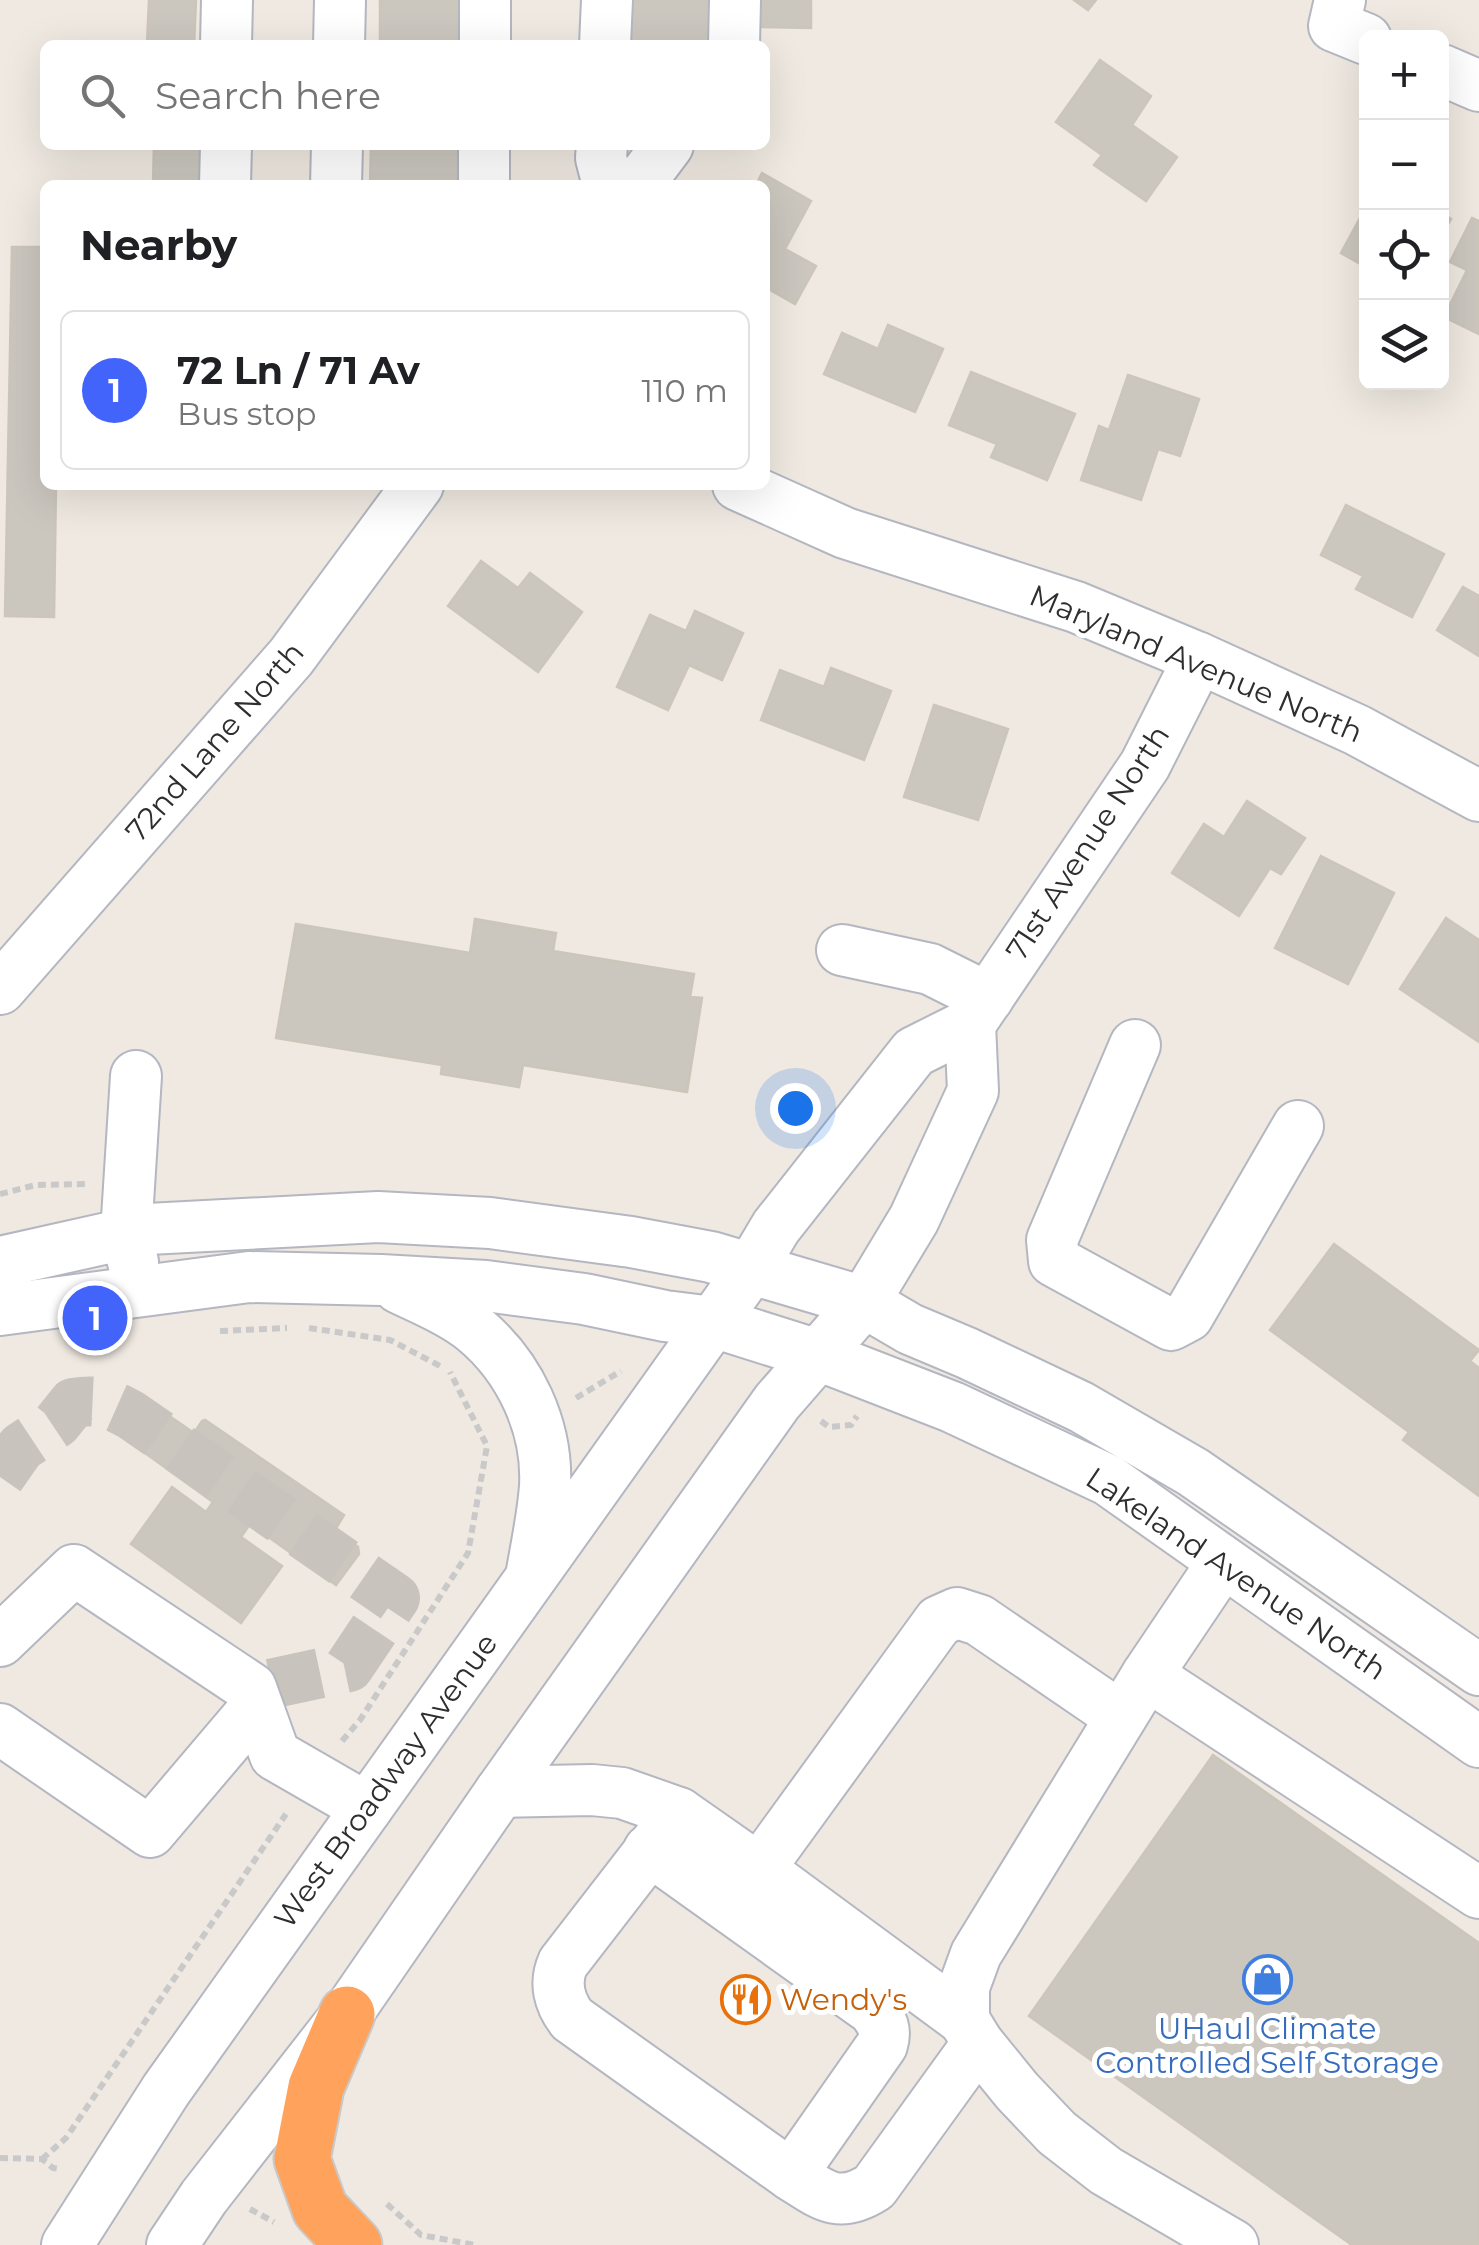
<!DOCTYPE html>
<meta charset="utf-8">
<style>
body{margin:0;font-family:Montserrat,sans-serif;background:#f2f2f2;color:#202124}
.controls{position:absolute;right:30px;top:30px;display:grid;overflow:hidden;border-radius:15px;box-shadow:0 10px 40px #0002}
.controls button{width:90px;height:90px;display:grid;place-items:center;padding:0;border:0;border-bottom:2px solid #e0e0e0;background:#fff;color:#202124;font:50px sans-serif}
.you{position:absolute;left:795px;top:1108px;width:35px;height:35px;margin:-25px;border:8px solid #fff;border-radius:50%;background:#1a73e8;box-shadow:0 0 0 15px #1a73e833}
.badge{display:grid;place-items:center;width:65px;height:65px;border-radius:50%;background:#4264fb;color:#fff;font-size:32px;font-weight:700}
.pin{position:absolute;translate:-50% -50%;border:5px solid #fff;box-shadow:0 2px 10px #0006}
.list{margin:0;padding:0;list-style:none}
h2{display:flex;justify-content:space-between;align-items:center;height:130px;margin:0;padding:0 40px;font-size:42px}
h2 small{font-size:32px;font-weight:400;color:#757577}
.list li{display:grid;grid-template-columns:65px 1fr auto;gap:30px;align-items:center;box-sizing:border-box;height:160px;margin:0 20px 20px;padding:0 20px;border:2px solid #e0e0e0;border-radius:15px}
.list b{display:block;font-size:38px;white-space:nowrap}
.list p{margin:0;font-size:32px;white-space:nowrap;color:#757577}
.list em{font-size:32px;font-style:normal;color:#757577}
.icon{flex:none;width:55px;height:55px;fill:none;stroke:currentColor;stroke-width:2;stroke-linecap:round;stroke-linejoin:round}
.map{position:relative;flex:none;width:1479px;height:2245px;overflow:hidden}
.search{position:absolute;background:#fff;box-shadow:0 10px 40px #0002;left:40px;top:40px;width:730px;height:110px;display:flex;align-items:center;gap:25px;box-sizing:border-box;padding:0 35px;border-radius:15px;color:#757577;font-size:38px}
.panel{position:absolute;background:#fff;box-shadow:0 10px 40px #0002;left:40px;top:180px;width:730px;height:310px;border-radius:15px}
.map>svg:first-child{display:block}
</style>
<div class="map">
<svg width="1479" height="2245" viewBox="0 0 1479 2245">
<rect width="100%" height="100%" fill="#efe9e1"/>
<g fill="#cbc7bf" stroke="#cbc5ba" stroke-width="2.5">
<path d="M 149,0 L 196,0 L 194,45 L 147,45 Z"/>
<rect x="380" y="0" width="78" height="45"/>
<path d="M 619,0 L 713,0 L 711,45 L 617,45 Z"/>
<path d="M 761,0 L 811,0 L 811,28 L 760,27 Z"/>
<path d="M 1074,0 L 1096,0 L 1088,10 Z"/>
<path d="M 1100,60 L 1151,96 L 1132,125 L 1177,157 L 1146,201 L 1094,165 L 1102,155 L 1056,122 Z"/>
<path d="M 154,145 L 203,145 L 202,185 L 153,185 Z"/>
<path d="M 371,145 L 464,145 L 463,185 L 370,185 Z"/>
<path d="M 762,173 L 811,201 L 785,249 L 816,266 L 795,304 L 765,287 L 765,185 L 756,185 Z"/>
<path d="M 1366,207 L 1366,267 L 1341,253 Z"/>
<path d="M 1442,213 L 1451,219 L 1442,235 Z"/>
<path d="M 1472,218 L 1479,221 L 1479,334 L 1444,317 L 1467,270 L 1450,262 Z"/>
<path d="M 12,247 L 45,247 L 45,485 L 56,485 L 54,617 L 5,616 Z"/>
<path d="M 888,325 L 943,349 L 915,412 L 824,374 L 842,333 L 878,349 Z"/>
<path d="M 971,372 L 1075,414 L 1047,480 L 991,457 L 997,444 L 949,425 Z"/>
<path d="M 1128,375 L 1199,399 L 1180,456 L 1158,449 L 1141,500 L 1081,480 L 1099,426 L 1109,430 Z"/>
<path d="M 1346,505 L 1444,554 L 1412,617 L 1356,589 L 1363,576 L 1321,555 Z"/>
<path d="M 481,561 L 518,588 L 530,573 L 582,612 L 538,672 L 448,606 Z"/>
<path d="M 1463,587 L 1479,596 L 1479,656 L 1437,630 Z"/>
<path d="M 695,611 L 743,633 L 722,680 L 689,665 L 668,710 L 617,687 L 650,615 L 686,631 Z"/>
<path d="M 831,668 L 891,691 L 864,760 L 761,720 L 780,670 L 824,687 Z"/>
<path d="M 934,705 L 1008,729 L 978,820 L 904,797 Z"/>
<path d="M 1247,801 L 1305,838 L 1281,874 L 1270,868 L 1239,916 L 1172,873 L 1204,824 L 1224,837 Z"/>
<path d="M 1321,856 L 1394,893 L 1348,984 L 1275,948 Z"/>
<path d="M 1446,918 L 1479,940 L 1479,1042 L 1400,989 Z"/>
<path d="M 475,919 L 556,933 L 553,951 L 694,974 L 690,997 L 702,998 L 687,1092 L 523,1065 L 519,1087 L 441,1074 L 442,1065 L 276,1038 L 296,924 L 470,953 Z"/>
<path d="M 1334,1244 L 1479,1350 L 1470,1361 L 1479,1368 L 1479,1496 L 1403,1440 L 1409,1432 L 1270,1330 Z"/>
<path d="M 159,1409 L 194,1433 L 202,1421 L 205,1420 L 344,1515 L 335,1530 L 358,1547 L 359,1554 L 336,1585 L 250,1524 L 241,1537 L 282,1566 L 241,1623 L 131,1544 L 172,1487 L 206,1512 L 213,1502 L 134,1445 Z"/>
<path d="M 1213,1755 L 1479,1943 L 1479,2245 L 1352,2245 L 1029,2016 Z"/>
</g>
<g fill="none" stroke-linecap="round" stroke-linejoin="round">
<path stroke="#c8c4bd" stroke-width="50" stroke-dasharray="50 25" stroke-linecap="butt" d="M 0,1477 L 21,1447 L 57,1423 L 73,1403 C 98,1399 109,1403 131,1415 L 395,1598 L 349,1667 L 251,1688"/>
<defs>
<g id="minor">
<path d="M 1340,0 L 1334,26 L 1366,39"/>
<path d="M 226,45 L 227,0"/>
<path d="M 339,45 L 340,0"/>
<path d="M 485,45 L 485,0"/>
<path d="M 605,45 L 607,0"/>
<path d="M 734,45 L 735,0"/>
<path d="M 1442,70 L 1479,86"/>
<path d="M 602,145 L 601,158 L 608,185"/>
<path d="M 225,185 L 226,145"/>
<path d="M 336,185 L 337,145"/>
<path d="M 484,185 L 484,145"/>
<path d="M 638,185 L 668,145"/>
<path d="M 738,485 L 845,533 L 1076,607 L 1199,658 L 1357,730 L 1479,796"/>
<path d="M 842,950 L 930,969 L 988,998"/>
<path d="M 0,989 L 291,657 L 418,485"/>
<path d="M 1135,1045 L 1052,1240 L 1054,1261 L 1171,1325 L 1188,1316 L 1298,1126"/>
<path d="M 0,1262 L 148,1229 L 378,1217 L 490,1223 L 631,1242 L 711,1257 L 864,1302 L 910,1329 L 967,1353 L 1081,1407 L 1193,1472 L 1479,1670"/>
<path d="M 133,1262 L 126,1234 L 136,1076"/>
<path d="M 399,1288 C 424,1300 453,1312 474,1329 C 520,1367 548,1427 545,1486 C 543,1514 537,1543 532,1571"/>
<path d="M 0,1310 L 249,1277 L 381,1280 L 486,1286 L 584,1299 L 665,1316 L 713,1322 L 818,1355 L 952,1407 L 1108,1480 L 1479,1742"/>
<path d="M 1223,1562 L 1147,1675 L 976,1954 L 964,1987 L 964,2020 L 978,2043 L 1017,2091 L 1057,2133 L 1106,2171 L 1233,2245"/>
<path d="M 0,1641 L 74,1570 L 251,1688 L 275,1755 L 367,1808"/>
<path d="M 1147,1675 L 1479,1893"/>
<path d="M 0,1729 L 150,1832 L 257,1706"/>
<path d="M 500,1792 L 592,1790 L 622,1793 L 679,1813 L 759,1869 L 964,2020"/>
<path d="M 679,1813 L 563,1963 C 554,1983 559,2002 572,2019 L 791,2175 C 823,2195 838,2210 874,2187 L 978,2043"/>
<path d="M 649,1850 L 873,2010 C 882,2022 887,2029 882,2045 L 791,2175"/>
<path d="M 759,1869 L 939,1621 L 957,1613 L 979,1620 L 1121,1717"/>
<path d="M 67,2245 L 166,2090 L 751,1269 L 776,1227 L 914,1052 L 970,1024 L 1145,765 L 1199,658"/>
<path d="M 172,2245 L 204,2197 L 347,2014 L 500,1792 L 777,1402 L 864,1302 L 914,1219 L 973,1091 L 970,1024"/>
</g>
<path id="highway" d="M 347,2014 L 316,2087 L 302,2159 L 320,2209 L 354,2245"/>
</defs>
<use href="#minor" stroke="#b4b7c1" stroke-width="54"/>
<use href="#highway" stroke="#c9c9c9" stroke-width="59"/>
<g stroke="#c9c9c9" stroke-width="6" stroke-dasharray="8 5" stroke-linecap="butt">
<path d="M 0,1194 L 36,1185 L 86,1184"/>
<path d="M 309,1328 L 390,1340 L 440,1366"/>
<path d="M 220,1331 L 287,1328"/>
<path d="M 576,1398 L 621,1371"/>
<path d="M 821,1421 L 829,1427 L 851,1425 L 857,1416"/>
<path d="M 342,1741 L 360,1720 L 468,1553 L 487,1446 L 450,1372"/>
<path d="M 0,2158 L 42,2159 L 53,2168 L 61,2169"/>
<path d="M 42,2159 L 66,2138 L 286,1814"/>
<path d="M 387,2204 L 421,2235 L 475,2245"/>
<path d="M 250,2209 L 274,2222"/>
</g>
<use href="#minor" stroke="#fff" stroke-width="50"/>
<use href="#highway" stroke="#ffa35c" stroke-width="55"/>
</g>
<defs>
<symbol id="shop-ring" viewBox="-11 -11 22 22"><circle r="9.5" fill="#fff" stroke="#3f7fe0" stroke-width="1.5"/><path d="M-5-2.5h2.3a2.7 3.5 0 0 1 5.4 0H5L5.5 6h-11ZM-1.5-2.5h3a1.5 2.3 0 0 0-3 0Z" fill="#3f7fe0"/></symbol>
<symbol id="restaurant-ring" viewBox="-11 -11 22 22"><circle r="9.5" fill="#fff" stroke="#e8710a" stroke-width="1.5"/><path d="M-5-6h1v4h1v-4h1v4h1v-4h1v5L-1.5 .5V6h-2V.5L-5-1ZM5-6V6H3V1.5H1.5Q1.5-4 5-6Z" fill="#e8710a"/></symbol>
</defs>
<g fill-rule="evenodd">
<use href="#shop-ring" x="1240" y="1952" width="55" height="55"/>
<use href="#restaurant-ring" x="718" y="1972" width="55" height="55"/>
</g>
<g text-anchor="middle" stroke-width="10" stroke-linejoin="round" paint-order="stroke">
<g font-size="30" fill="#2e2e2e" stroke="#fff">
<text transform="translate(1196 664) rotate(23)" y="10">Maryland Avenue North</text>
<text transform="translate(215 742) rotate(-49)" y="10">72nd Lane North</text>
<text transform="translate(1088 843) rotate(-57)" y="10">71st Avenue North</text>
<text transform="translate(1236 1574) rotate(34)" y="10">Lakeland Avenue North</text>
<text transform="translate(386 1781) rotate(-54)" y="10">West Broadway Avenue</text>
</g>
<g font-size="30" fill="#c56008" stroke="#fff" text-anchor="start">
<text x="780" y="2010">Wendy's</text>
</g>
<g font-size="30" fill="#366cbe" stroke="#fff">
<text x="1267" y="2039">UHaul Climate<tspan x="1267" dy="34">Controlled Self Storage</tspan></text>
</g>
</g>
</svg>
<div class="controls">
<button>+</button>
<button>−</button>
<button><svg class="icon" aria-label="locate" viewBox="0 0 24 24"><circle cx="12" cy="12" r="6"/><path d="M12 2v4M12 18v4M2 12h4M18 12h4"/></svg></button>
<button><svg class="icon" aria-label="layers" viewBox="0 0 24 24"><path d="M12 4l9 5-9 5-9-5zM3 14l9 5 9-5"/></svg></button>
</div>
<div class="you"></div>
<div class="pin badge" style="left:95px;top:1318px">1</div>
<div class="search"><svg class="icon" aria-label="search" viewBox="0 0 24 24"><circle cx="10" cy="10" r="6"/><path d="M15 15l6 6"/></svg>Search here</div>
<section class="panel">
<h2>Nearby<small></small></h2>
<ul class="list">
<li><span class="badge">1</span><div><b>72 Ln / 71 Av</b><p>Bus stop</p></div><em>110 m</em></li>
</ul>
</section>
</div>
